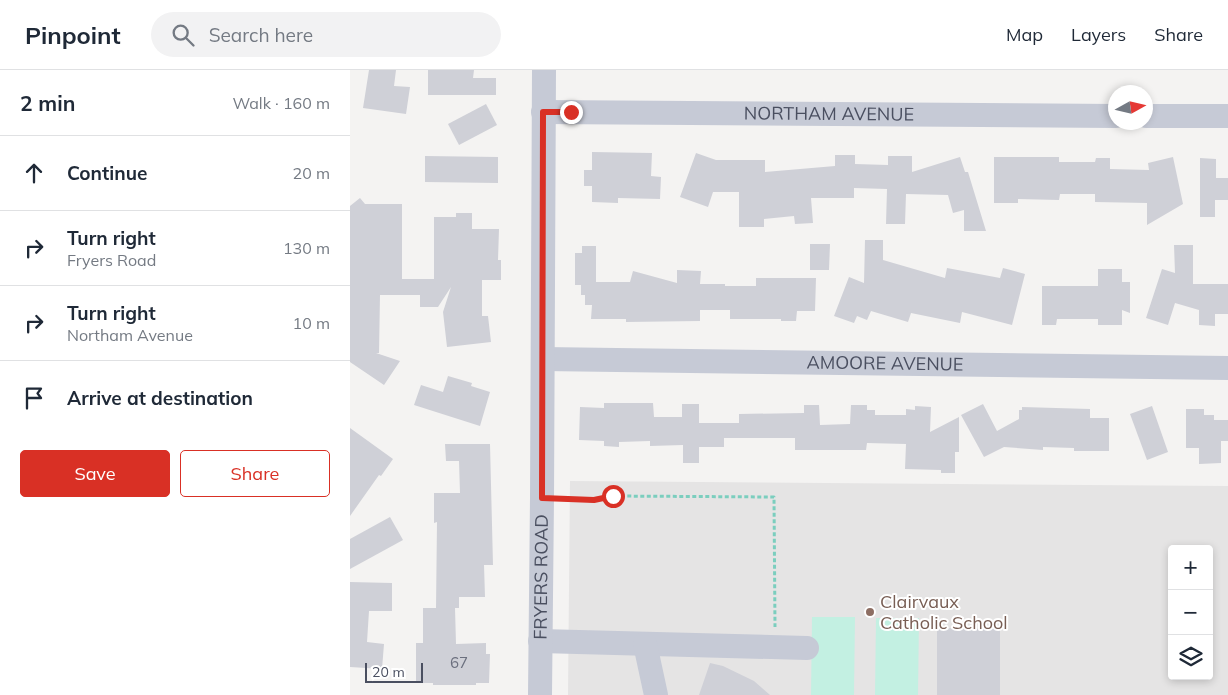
<!DOCTYPE html>
<meta charset="utf-8">
<style>
body{margin:0;font-family:Mulish,sans-serif;background:#f2f2f3;color:#1f2937}
.controls{position:absolute;right:15px;bottom:15px;display:grid;overflow:hidden;border-radius:5px;box-shadow:0 2px 8px #0003}
.controls button{width:45px;height:45px;display:grid;place-items:center;padding:0;border:0;border-bottom:1px solid #e0e1e3;background:#fff;color:#1f2937;font:25px sans-serif}
.compass{position:absolute;left:758px;top:15px;width:45px;height:45px;border-radius:50%;background:#fff;box-shadow:0 2px 8px #0003;rotate:82deg}
.scale{position:absolute;left:15px;bottom:12px;width:58px;box-sizing:border-box;padding-left:5px;border:2px solid #4a4f60;border-top:0;font-size:14px;line-height:18px;white-space:nowrap;color:#4a4f60;-webkit-text-stroke:4px #fff;paint-order:stroke}
.stop{position:absolute;width:15px;height:15px;margin:-11px;border:4px solid #d93025;border-radius:50%;background:#fff}
.stop.end{background:#d93025;border-color:#fff;box-shadow:0 1px 5px #0008}
.list{margin:0;padding:0;list-style:none}
h2{display:flex;justify-content:space-between;align-items:center;height:65px;margin:0;padding:0 20px;font-size:21px}
h2 small{font-size:16px;font-weight:400;color:#747a83}
.list li{display:grid;grid-template-columns:32px 1fr auto;gap:15px;align-items:center;box-sizing:border-box;height:75px;padding:0 20px;border-top:1px solid #e0e1e3}
.list b{display:block;font-size:19px;white-space:nowrap}
.list p{margin:0;font-size:16px;white-space:nowrap;color:#747a83}
.list em{font-size:16px;font-style:normal;color:#747a83}
.actions{display:flex;gap:10px;padding:15px 20px}
.actions a{flex:1;padding:11px 0;border:1px solid #d93025;border-radius:5px;text-align:center;font-size:18px;color:#d93025}
.actions .main{background:#d93025;color:#fff}
.icon{flex:none;width:28px;height:28px;fill:none;stroke:currentColor;stroke-width:2;stroke-linecap:round;stroke-linejoin:round}
.map{position:relative;flex:none;width:878px;height:625px;overflow:hidden}
header{display:flex;align-items:center;gap:30px;box-sizing:border-box;height:70px;padding:0 25px;background:#fff;border-bottom:1px solid #e0e1e3}
header strong{font-size:24px}
nav{display:flex;gap:28px;margin-inline-start:auto;font-size:18px}
.search{width:350px;height:45px;background:#f2f2f3;display:flex;align-items:center;gap:12px;box-sizing:border-box;padding:0 18px;border-radius:28px;color:#747a83;font-size:19px}
main{display:flex}
aside{flex:1;background:#fff}
.map>svg:first-child{display:block}
</style>
<header>
<strong>Pinpoint</strong>
<div class="search"><svg class="icon" aria-label="search" viewBox="0 0 24 24"><circle cx="10" cy="10" r="6"/><path d="M15 15l6 6"/></svg>Search here</div>
<nav><a>Map</a><a>Layers</a><a>Share</a></nav>
</header>
<main>
<aside>
<h2>2 min<small>Walk · 160 m</small></h2>
<ul class="list">
<li><svg class="icon" aria-label="ahead" viewBox="0 0 24 24"><path d="M12 20V5M6 11l6-6 6 6"/></svg><div><b>Continue</b></div><em>20 m</em></li>
<li><svg class="icon" aria-label="right" viewBox="0 0 24 24"><path d="M7 20v-9h11M14 6l5 5-5 5"/></svg><div><b>Turn right</b><p>Fryers Road</p></div><em>130 m</em></li>
<li><svg class="icon" aria-label="right" viewBox="0 0 24 24"><path d="M7 20v-9h11M14 6l5 5-5 5"/></svg><div><b>Turn right</b><p>Northam Avenue</p></div><em>10 m</em></li>
<li><svg class="icon" aria-label="arrive" viewBox="0 0 24 24"><path d="M6 21V4h12l-3 4 3 4H6"/></svg><div><b>Arrive at destination</b></div></li>
</ul>
<div class="actions"><a class="main">Save</a><a>Share</a></div>
</aside>
<div class="map">
<svg width="878" height="625" viewBox="0 0 878 625">
<rect width="100%" height="100%" fill="#f4f3f2"/>
<path fill="#e5e4e4" fill-rule="evenodd" d="M 220,411 L 878,416 L 878,625 L 218,625 ZM 822,479 L 859,479 L 859,606 L 822,606 Z"/>
<g fill="#c3f0e2">
<path d="M 462,547 L 505,547 L 504,625 L 461,625 Z"/>
<path d="M 526,548 L 569,548 L 568,625 L 525,625 Z"/>
</g>
<g fill="#cfd0d7">
<path d="M 19,0 L 46,0 L 44,16 L 60,17 L 56,44 L 13,38 Z"/>
<path d="M 78,0 L 124,0 L 123,8 L 146,8 L 146,25 L 78,25 Z"/>
<path d="M 136,34 L 147,55 L 109,75 L 98,54 Z"/>
<path d="M 242,82 L 302,83 L 301,106 L 311,107 L 310,129 L 268,128 L 268,133 L 242,132 L 242,116 L 234,116 L 234,100 L 242,100 Z"/>
<path d="M 346,83 L 366,90 L 415,90 L 415,102 L 485,96 L 485,85 L 505,85 L 505,94 L 538,95 L 538,86 L 562,86 L 562,102 L 610,87 L 615,102 L 618,102 L 636,161 L 614,161 L 614,140 L 603,143 L 598,125 L 556,124 L 555,154 L 536,154 L 537,119 L 504,118 L 504,128 L 461,128 L 463,153 L 445,154 L 444,146 L 414,149 L 414,157 L 389,157 L 389,122 L 363,122 L 358,137 L 330,127 Z"/>
<path d="M 75,86 L 148,87 L 148,113 L 75,112 Z"/>
<path d="M 644,87 L 709,87 L 709,92 L 745,92 L 746,88 L 760,88 L 760,99 L 799,100 L 798,93 L 823,87 L 833,134 L 797,155 L 797,133 L 745,132 L 745,124 L 710,124 L 709,130 L 668,129 L 668,133 L 644,133 Z"/>
<path d="M 850,88 L 866,89 L 866,108 L 878,108 L 878,130 L 865,130 L 865,147 L 850,147 Z"/>
<path d="M 10,128 L 15,134 L 52,134 L 52,209 L 84,209 L 84,147 L 106,147 L 106,143 L 122,143 L 122,159 L 149,159 L 148,190 L 151,190 L 151,210 L 132,210 L 132,246 L 138,246 L 141,272 L 97,277 L 93,242 L 101,217 L 88,237 L 70,237 L 70,225 L 30,225 L 29,283 L 26,283 L 50,291 L 34,315 L 0,292 L 0,136 Z"/>
<path d="M 515,170 L 533,170 L 533,190 L 595,208 L 597,198 L 650,208 L 653,198 L 675,204 L 662,255 L 612,242 L 610,253 L 561,243 L 558,252 L 521,241 L 517,250 L 507,246 L 504,253 L 484,246 L 499,207 L 514,213 Z"/>
<path d="M 460,174 L 480,174 L 479,200 L 460,200 Z"/>
<path d="M 824,175 L 843,175 L 843,214 L 878,214 L 878,244 L 865,244 L 865,256 L 849,255 L 849,240 L 825,233 L 818,255 L 796,248 L 812,199 L 825,203 Z"/>
<path d="M 232,176 L 246,176 L 246,212 L 280,212 L 283,201 L 327,213 L 327,200 L 351,201 L 350,214 L 375,214 L 375,216 L 406,216 L 406,208 L 466,208 L 465,241 L 447,241 L 446,251 L 431,251 L 431,249 L 380,249 L 380,240 L 350,240 L 350,251 L 276,252 L 276,249 L 241,249 L 242,235 L 235,235 L 235,225 L 231,225 L 231,215 L 225,215 L 225,183 L 232,183 Z"/>
<path d="M 748,199 L 772,199 L 772,212 L 780,212 L 780,243 L 772,240 L 772,255 L 748,255 L 748,249 L 707,249 L 706,255 L 692,255 L 692,216 L 748,216 Z"/>
<path d="M 98,306 L 122,313 L 121,316 L 140,322 L 130,356 L 64,335 L 71,315 L 93,322 Z"/>
<path d="M 254,333 L 303,333 L 304,347 L 332,347 L 332,334 L 349,334 L 349,353 L 389,353 L 389,344 L 454,343 L 454,335 L 469,335 L 470,355 L 500,354 L 501,335 L 517,335 L 517,340 L 525,340 L 525,345 L 556,345 L 556,339 L 565,340 L 565,336 L 581,337 L 580,362 L 609,347 L 609,382 L 605,382 L 605,403 L 591,403 L 591,400 L 555,399 L 556,374 L 517,373 L 516,380 L 445,380 L 445,368 L 374,368 L 374,377 L 349,377 L 349,393 L 333,393 L 333,375 L 300,376 L 300,371 L 269,372 L 269,377 L 254,376 L 254,371 L 229,370 L 230,337 L 254,338 Z"/>
<path d="M 633,334 L 647,361 L 669,349 L 669,340 L 672,340 L 672,337 L 740,339 L 740,348 L 759,348 L 759,381 L 724,381 L 724,378 L 693,377 L 693,380 L 654,377 L 634,387 L 611,345 Z"/>
<path d="M 802,336 L 818,382 L 797,390 L 780,344 Z"/>
<path d="M 836,339 L 854,339 L 854,345 L 864,345 L 864,350 L 878,350 L 878,371 L 871,371 L 871,393 L 849,394 L 849,378 L 836,378 Z"/>
<path d="M 0,358 L 43,389 L 31,406 L 29,405 L 0,446 Z"/>
<path d="M 95,374 L 140,374 L 143,495 L 134,495 L 135,527 L 109,527 L 109,538 L 105,538 L 106,574 L 136,573 L 136,584 L 140,584 L 139,613 L 126,613 L 126,615 L 83,615 L 83,613 L 66,613 L 66,573 L 73,573 L 73,538 L 86,538 L 87,452 L 84,453 L 84,423 L 110,423 L 109,391 L 96,391 Z"/>
<path d="M 40,447 L 53,470 L 0,499 L 0,469 Z"/>
<path d="M 0,512 L 42,513 L 42,541 L 19,541 L 17,572 L 34,574 L 32,599 L 0,597 Z"/>
<path d="M 587,558 L 650,559 L 650,625 L 587,625 Z"/>
<path d="M 360,593 L 373,596 L 404,611 L 420,625 L 349,625 Z"/>
</g>
<g fill="none" stroke-linecap="round" stroke-linejoin="round">
<path stroke="#7bcebe" stroke-width="3" stroke-dasharray="4 2.5" stroke-linecap="butt" d="M 213,429 L 244,431 L 263,426 L 424,427 L 425,557"/>
<g stroke="#c6cad6" stroke-width="24">
<path id="s1" d="M 193,42 L 766,46"/>
<path d="M 796,46 L 878,46"/>
<path id="s2" d="M 193,289 L 878,298"/>
<path d="M 190,571 L 457,578"/>
<path d="M 295,574 L 306,625"/>
<path id="s3" d="M 190,625 L 192,428 L 194,0"/>
</g>
</g>
<g fill="none" stroke-linecap="round" stroke-linejoin="round">
<path stroke="#d93025" stroke-width="6" d="M 221,42 L 193,42 L 192,428 L 244,430 L 263,426"/>
</g>
<circle fill="#8d6e63" stroke="#fff" stroke-width="2" cx="520" cy="542" r="5"/>
<g text-anchor="middle" stroke-width="4" stroke-linejoin="round" paint-order="stroke">
<g font-size="15" fill="#6b6f7e">
<text x="109" y="598">67</text>
</g>
<g font-size="18" fill="#4a4f60" stroke="#fff">
<text dy="6" stroke="none"><textPath href="#s1" startOffset="286">NORTHAM AVENUE</textPath></text>
<text dy="6" stroke="none"><textPath href="#s2" startOffset="342">AMOORE AVENUE</textPath></text>
<text dy="6" stroke="none"><textPath href="#s3" startOffset="118">FRYERS ROAD</textPath></text>
</g>
<g font-size="18" fill="#785e54" stroke="#fff" text-anchor="start">
<text x="530" y="538">Clairvaux<tspan x="530" dy="21">Catholic School</tspan></text>
</g>
</g>
</svg>
<div class="controls">
<button>+</button>
<button>−</button>
<button><svg class="icon" aria-label="layers" viewBox="0 0 24 24"><path d="M12 4l9 5-9 5-9-5zM3 14l9 5 9-5"/></svg></button>
</div>
<svg class="compass" viewBox="-18 -18 36 36"><path d="M0-13l5 13h-10z" fill="#e53935"/><path d="M0 13l5-13h-10z" fill="#747a83"/></svg>
<div class="scale">20 m</div>
<div class="stop" style="left:263px;top:426px"></div>
<div class="stop end" style="left:221px;top:42px"></div>
</div>
</main>
